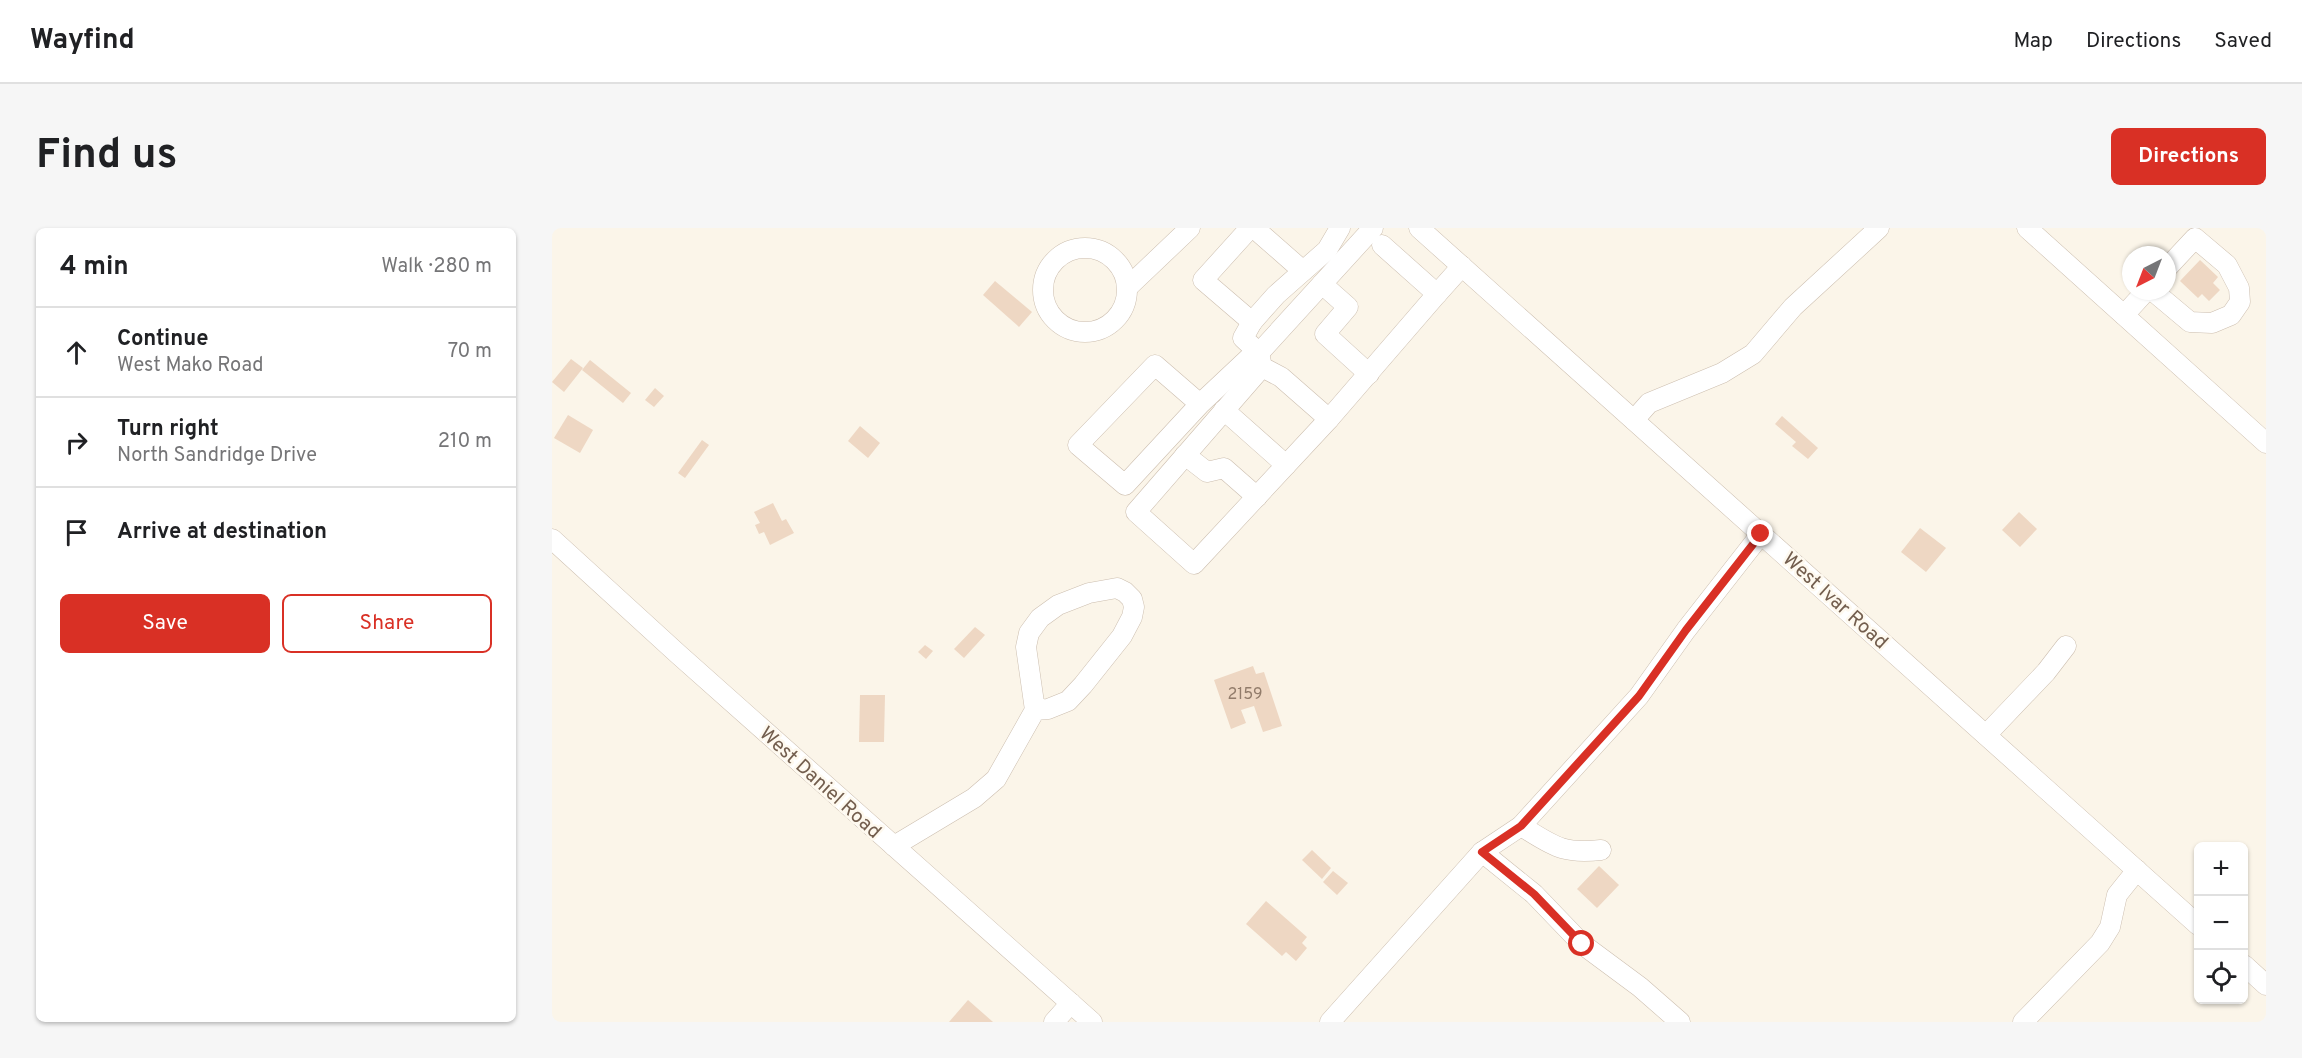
<!DOCTYPE html>
<meta charset="utf-8">
<style>
body{margin:0;font-family:Overpass,sans-serif;background:#f6f6f6;color:#202124}
.controls{position:absolute;right:18px;bottom:18px;display:grid;overflow:hidden;border-radius:9px;box-shadow:0 2px 4px #0004}
.controls button{width:54px;height:54px;display:grid;place-items:center;padding:0;border:0;border-bottom:2px solid #e0e0e0;background:#fff;color:#202124;font:30px sans-serif}
.compass{position:absolute;left:1570px;top:18px;width:54px;height:54px;border-radius:50%;background:#fff;box-shadow:0 2px 4px #0004;rotate:222deg}
.stop{position:absolute;width:18px;height:18px;margin:-14px;border:4px solid #d93025;border-radius:50%;background:#fff}
.stop.end{background:#d93025;border-color:#fff;box-shadow:0 2px 6px #0008}
.list{margin:0;padding:0;list-style:none}
h2{display:flex;justify-content:space-between;align-items:center;height:78px;margin:0;padding:0 24px;font-size:26px}
h2 small{font-size:20px;font-weight:400;color:#757577}
.list li{display:grid;grid-template-columns:39px 1fr auto;gap:18px;align-items:center;box-sizing:border-box;height:90px;padding:0 24px;border-top:2px solid #e0e0e0}
.list b{display:block;font-size:22px;white-space:nowrap}
.list p{margin:0;font-size:20px;white-space:nowrap;color:#757577}
.list em{font-size:20px;font-style:normal;color:#757577}
.actions{display:flex;gap:12px;padding:18px 24px}
.actions a{flex:1;padding:14px 0;border:2px solid #d93025;border-radius:9px;text-align:center;font-size:21px;color:#d93025}
.actions .main{background:#d93025;color:#fff}
.icon{flex:none;width:33px;height:33px;fill:none;stroke:currentColor;stroke-width:2;stroke-linecap:round;stroke-linejoin:round}
.map{position:relative;flex:none;width:1714px;height:794px;overflow:hidden;border-radius:9px}
header{display:flex;align-items:center;gap:36px;box-sizing:border-box;height:84px;padding:0 30px;background:#fff;border-bottom:2px solid #e0e0e0}
header strong{font-size:28px}
nav{display:flex;gap:33px;margin-inline-start:auto;font-size:21px}
.intro{display:flex;align-items:center;justify-content:space-between;box-sizing:border-box;height:144px;padding:0 36px}
h1{margin:0;font-size:42px}
.button{padding:15px 27px;border-radius:9px;background:#d93025;color:#fff;font-size:21px;font-weight:700}
main{display:flex;gap:36px;padding:0 36px}
aside{flex:1;background:#fff;border-radius:9px;box-shadow:0 2px 4px #0004}
.map>svg:first-child{display:block}
</style>
<header>
<strong>Wayfind</strong>
<nav><a>Map</a><a>Directions</a><a>Saved</a></nav>
</header>
<div class="intro"><h1>Find us</h1><a class="button">Directions</a></div>
<main>
<aside>
<h2>4 min<small>Walk · 280 m</small></h2>
<ul class="list">
<li><svg class="icon" aria-label="ahead" viewBox="0 0 24 24"><path d="M12 20V5M6 11l6-6 6 6"/></svg><div><b>Continue</b><p>West Mako Road</p></div><em>70 m</em></li>
<li><svg class="icon" aria-label="right" viewBox="0 0 24 24"><path d="M7 20v-9h11M14 6l5 5-5 5"/></svg><div><b>Turn right</b><p>North Sandridge Drive</p></div><em>210 m</em></li>
<li><svg class="icon" aria-label="arrive" viewBox="0 0 24 24"><path d="M6 21V4h12l-3 4 3 4H6"/></svg><div><b>Arrive at destination</b></div></li>
</ul>
<div class="actions"><a class="main">Save</a><a>Share</a></div>
</aside>
<div class="map">
<svg width="1714" height="794" viewBox="0 0 1714 794">
<rect width="100%" height="100%" fill="#fbf5e9"/>
<g fill="#eed7c3">
<path d="M 1648,32 L 1666,49 L 1661,55 L 1668,62 L 1657,73 L 1650,66 L 1646,70 L 1628,53 Z"/>
<path d="M 443,53 L 480,84 L 467,99 L 431,67 Z"/>
<path d="M 19,131 L 31,140 L 12,164 L 0,154 Z"/>
<path d="M 38,132 L 79,165 L 71,175 L 30,142 Z"/>
<path d="M 103,160 L 112,168 L 102,179 L 93,172 Z"/>
<path d="M 16,187 L 41,202 L 28,225 L 2,210 Z"/>
<path d="M 1230,188 L 1266,220 L 1256,231 L 1240,218 L 1244,214 L 1223,196 Z"/>
<path d="M 308,198 L 328,215 L 316,230 L 296,213 Z"/>
<path d="M 150,212 L 157,217 L 133,250 L 126,245 Z"/>
<path d="M 221,275 L 230,293 L 234,291 L 242,305 L 218,317 L 212,304 L 207,306 L 203,297 L 208,295 L 202,284 Z"/>
<path d="M 1467,284 L 1485,301 L 1468,319 L 1450,302 Z"/>
<path d="M 1368,300 L 1394,320 L 1374,344 L 1349,324 Z"/>
<path d="M 423,399 L 433,407 L 412,430 L 402,421 Z"/>
<path d="M 373,417 L 381,423 L 374,431 L 366,424 Z"/>
<path d="M 701,438 L 704,446 L 712,444 L 730,498 L 711,504 L 702,478 L 689,482 L 694,495 L 679,501 L 662,452 Z"/>
<path d="M 308,467 L 333,467 L 332,514 L 307,514 Z"/>
<path d="M 760,622 L 779,640 L 770,651 L 750,632 Z"/>
<path d="M 1047,638 L 1067,657 L 1045,680 L 1025,661 Z"/>
<path d="M 781,643 L 796,655 L 785,667 L 771,654 Z"/>
<path d="M 714,673 L 755,709 L 750,715 L 755,720 L 744,733 L 734,724 L 730,728 L 694,696 Z"/>
<path d="M 416,772 L 441,794 L 397,794 Z"/>
</g>
<g fill="none" stroke-linecap="round" stroke-linejoin="round">
<defs>
<g id="minor">
<path d="M 698,0 L 651,52 L 700,94 L 724,67 L 775,22 L 788,0"/>
<path d="M 702,0 L 751,43"/>
<path d="M 867,0 L 1646,697"/>
<path d="M 1475,0 L 1714,215"/>
<circle cx="533" cy="62" r="42"/>
<path d="M 770,56 L 796,79 L 773,106 L 817,146"/>
<path d="M 576,59 L 638,0"/>
<path d="M 1601,63 L 1638,94 L 1660,95 L 1679,87 L 1688,74 L 1687,60 L 1675,37 L 1643,10 L 1615,40"/>
<path d="M 885,66 L 910,38"/>
<path d="M 1572,87 L 1594,63"/>
<path d="M 700,94 L 691,110 L 707,125 L 710,139 L 584,284 L 642,336 L 777,191 L 729,149 L 710,139"/>
<path d="M 648,176 L 603,137 L 526,217 L 573,257 L 648,176 L 697,130 L 707,125 L 821,0"/>
<path d="M 672,182 L 734,237"/>
<path d="M 777,191 L 885,66 L 830,17"/>
<path d="M 1082,192 L 1097,175 L 1170,145 L 1201,126 L 1241,79 L 1327,0"/>
<path d="M 633,227 L 655,244 L 672,240 L 705,269"/>
<path d="M 0,311 L 126,426 L 540,794"/>
<path d="M 1434,507 L 1494,444 L 1514,418"/>
<path d="M 969,598 C 1002,618 1009,626 1049,622"/>
<path d="M 342,618 L 422,570 L 444,551 L 483,482 L 474,419 L 477,405 L 488,390 L 506,377 L 537,365 L 565,360 L 573,364 L 580,371 L 582,379 L 580,389 L 570,408 L 531,457 L 516,473 L 496,481 L 483,482"/>
<path d="M 930,624 L 982,666 L 1030,716 L 1088,759 L 1128,794"/>
<path d="M 1692,737 L 1714,757"/>
<path d="M 502,794 L 519,775"/>
<path d="M 778,794 L 930,624 L 969,598 L 1087,468 L 1134,402 L 1209,306"/>
<path d="M 1471,794 L 1548,715 L 1558,699 L 1565,667 L 1585,642"/>
</g>
</defs>
<use href="#minor" stroke="#ccbeaf" stroke-width="21"/>
<use href="#minor" stroke="#fff" stroke-width="20"/>
</g>
<g fill="none" stroke-linecap="round" stroke-linejoin="round">
<path stroke="#d93025" stroke-width="8" d="M 1030,716 L 982,666 L 930,624 L 969,598 L 1087,468 L 1134,402 L 1209,306"/>
</g>
<g text-anchor="middle" stroke-width="5" stroke-linejoin="round" paint-order="stroke">
<g font-size="16" fill="#927c6b">
<text x="693" y="471">2159</text>
</g>
<g font-size="20" fill="#735e4e" stroke="#fef9ef">
<text transform="translate(1284 372) rotate(42)" y="7">West Ivar Road</text>
<text transform="translate(269 554) rotate(42)" y="7">West Daniel Road</text>
</g>
</g>
</svg>
<div class="controls">
<button>+</button>
<button>−</button>
<button><svg class="icon" aria-label="locate" viewBox="0 0 24 24"><circle cx="12" cy="12" r="6"/><path d="M12 2v4M12 18v4M2 12h4M18 12h4"/></svg></button>
</div>
<svg class="compass" viewBox="-18 -18 36 36"><path d="M0-13l5 13h-10z" fill="#e53935"/><path d="M0 13l5-13h-10z" fill="#757577"/></svg>
<div class="stop" style="left:1030px;top:716px"></div>
<div class="stop end" style="left:1209px;top:306px"></div>
</div>
</main>
